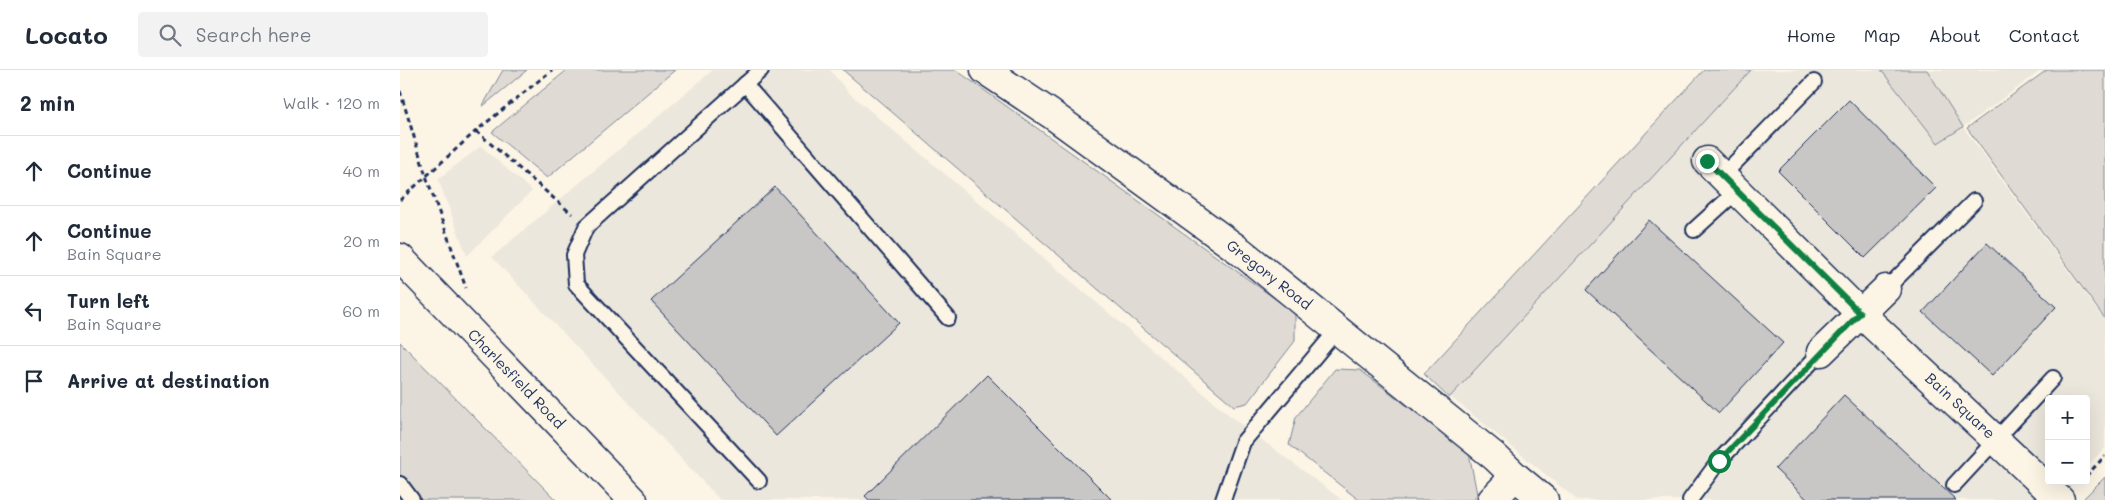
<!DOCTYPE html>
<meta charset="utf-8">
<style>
body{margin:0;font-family:Mali,sans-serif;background:#f2f2f3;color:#1f2937}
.controls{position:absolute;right:15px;bottom:15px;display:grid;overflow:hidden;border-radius:5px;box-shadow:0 5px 20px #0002}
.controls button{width:45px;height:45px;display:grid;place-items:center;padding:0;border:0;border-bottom:1px solid #e0e1e3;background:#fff;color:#1f2937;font:25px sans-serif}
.stop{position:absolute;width:15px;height:15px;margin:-11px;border:4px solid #0b8043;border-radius:50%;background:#fff}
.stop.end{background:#0b8043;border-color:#fff;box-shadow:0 1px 5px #0008}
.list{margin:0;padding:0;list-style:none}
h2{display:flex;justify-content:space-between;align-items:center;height:65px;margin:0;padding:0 20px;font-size:21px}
h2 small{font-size:16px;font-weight:400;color:#747a83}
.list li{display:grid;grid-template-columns:32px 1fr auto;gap:15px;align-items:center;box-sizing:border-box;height:70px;padding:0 20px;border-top:1px solid #e0e1e3}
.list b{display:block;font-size:19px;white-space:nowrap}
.list p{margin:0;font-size:16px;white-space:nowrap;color:#747a83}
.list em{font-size:16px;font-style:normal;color:#747a83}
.icon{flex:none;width:28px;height:28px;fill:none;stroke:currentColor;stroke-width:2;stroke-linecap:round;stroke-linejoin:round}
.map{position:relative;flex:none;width:1705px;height:430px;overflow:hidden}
header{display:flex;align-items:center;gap:30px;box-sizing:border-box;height:70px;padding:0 25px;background:#fff;border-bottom:1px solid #e0e1e3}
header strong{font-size:24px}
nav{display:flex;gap:28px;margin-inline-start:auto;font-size:18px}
.search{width:350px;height:45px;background:#f2f2f3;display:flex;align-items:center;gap:12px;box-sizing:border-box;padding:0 18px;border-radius:5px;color:#747a83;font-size:19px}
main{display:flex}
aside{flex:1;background:#fff}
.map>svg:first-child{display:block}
</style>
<header>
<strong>Locato</strong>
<div class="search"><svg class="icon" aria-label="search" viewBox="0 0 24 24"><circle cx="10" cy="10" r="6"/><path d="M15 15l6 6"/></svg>Search here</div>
<nav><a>Home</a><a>Map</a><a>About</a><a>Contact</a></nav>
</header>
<main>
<aside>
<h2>2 min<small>Walk · 120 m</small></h2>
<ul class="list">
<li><svg class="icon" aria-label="ahead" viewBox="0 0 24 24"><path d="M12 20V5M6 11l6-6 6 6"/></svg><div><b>Continue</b></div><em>40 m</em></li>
<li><svg class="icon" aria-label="ahead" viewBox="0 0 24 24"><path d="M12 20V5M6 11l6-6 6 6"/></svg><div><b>Continue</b><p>Bain Square</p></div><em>20 m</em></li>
<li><svg class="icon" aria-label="left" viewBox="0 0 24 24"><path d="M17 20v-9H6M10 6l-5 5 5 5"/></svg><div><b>Turn left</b><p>Bain Square</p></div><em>60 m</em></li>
<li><svg class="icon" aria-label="arrive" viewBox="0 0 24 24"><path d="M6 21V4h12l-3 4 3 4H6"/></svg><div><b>Arrive at destination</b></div></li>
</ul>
</aside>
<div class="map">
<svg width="1705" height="430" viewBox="0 0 1705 430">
<rect width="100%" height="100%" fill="#fcf5e5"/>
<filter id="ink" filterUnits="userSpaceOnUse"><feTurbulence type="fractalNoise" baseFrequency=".02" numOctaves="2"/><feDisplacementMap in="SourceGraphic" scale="10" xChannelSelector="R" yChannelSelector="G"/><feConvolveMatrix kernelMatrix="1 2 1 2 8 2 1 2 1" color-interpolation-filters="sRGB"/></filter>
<g filter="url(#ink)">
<g fill="#ece7dc">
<path d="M 313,0 L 430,0 L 448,22 L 834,349 L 942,430 L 320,430 L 92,187 Z"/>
<path d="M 1328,0 L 1642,0 L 1563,57 L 1705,251 L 1705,378 L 1686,397 L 1686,329 L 1649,329 L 1649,411 L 1673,411 L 1655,430 L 1177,430 L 1036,315 Z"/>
<path d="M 81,76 L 132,121 L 67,186 L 38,109 Z"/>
</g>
<g fill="#dfdbd4" stroke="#7d8599">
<path d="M 103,0 L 127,0 L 82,37 Z"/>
<path d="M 167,0 L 275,0 L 147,108 L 92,62 Z"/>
<path d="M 443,0 L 556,0 L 895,243 L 895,271 L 847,333 L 834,336 Z"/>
<path d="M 1304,0 L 1351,0 L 1049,328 L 1024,304 Z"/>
<path d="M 1481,0 L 1527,0 L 1563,57 L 1538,73 Z"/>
<path d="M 1647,0 L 1705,0 L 1705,249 L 1567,58 Z"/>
<path d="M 0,272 L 156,430 L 0,430 Z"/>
<path d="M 935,299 L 960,300 L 1069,383 L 1077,424 L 1074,430 L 959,430 L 889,375 L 896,347 Z"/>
<path d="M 1705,407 L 1705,430 L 1686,430 L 1684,428 Z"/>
</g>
<g fill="#c8c7c6" stroke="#1b2f5e">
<path d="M 1449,30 L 1536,118 L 1465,188 L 1378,101 Z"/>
<path d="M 375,117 L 499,253 L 376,366 L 251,231 Z"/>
<path d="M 1249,150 L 1383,273 L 1319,343 L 1186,220 Z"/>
<path d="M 1587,173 L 1656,237 L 1592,306 L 1523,242 Z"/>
<path d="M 587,305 L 712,430 L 469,430 L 465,426 Z"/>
<path d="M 1444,325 L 1556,430 L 1408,430 L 1375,399 Z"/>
</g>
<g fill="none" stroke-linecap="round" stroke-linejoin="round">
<defs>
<g id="lane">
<path d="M 345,14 L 548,248"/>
<path d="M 1322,106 L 1414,12"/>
<path d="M 1294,160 L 1337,121"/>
<path d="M 1486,219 L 1574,131"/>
<path d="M 359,411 L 176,214 L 174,185 L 186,157 L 361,0"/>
<path d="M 0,414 L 12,430"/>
<path d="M 1554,415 L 1653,308"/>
<path d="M 823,430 L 843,372 L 937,260"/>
<path d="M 1290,430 L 1319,391 L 1421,282"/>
</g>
<g id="street">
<path d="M 585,0 L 651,44 L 840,181 L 1095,387 L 1115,406 L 1092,430"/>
<path d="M 1307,91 L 1460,243 L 1660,430"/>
<path d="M 1421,282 L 1486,219"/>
<path d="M 1115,406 L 1144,430"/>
</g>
<path id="secondary" d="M 0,188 L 233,430"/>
</defs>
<use href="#lane" stroke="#1b2f5e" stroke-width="18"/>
<use href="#street" stroke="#1b2f5e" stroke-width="31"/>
<use href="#secondary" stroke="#1b2f5e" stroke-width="31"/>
<g stroke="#1b2f5e" stroke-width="3" stroke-dasharray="5 4" stroke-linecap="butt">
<path d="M 0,21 L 26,106 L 66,218"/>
<path d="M 76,61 L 172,144"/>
<path d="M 0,130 L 76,61 L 152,0"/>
<path d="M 1686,406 L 1705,386"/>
</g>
<use href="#lane" stroke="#fcf5e5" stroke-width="14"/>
<use href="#street" stroke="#fcf5e5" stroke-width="28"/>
<use href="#secondary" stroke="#fcf5e5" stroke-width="28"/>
</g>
</g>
<g fill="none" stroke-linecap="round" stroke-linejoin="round" filter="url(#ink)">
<path stroke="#0b8043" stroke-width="6" d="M 1307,91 L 1460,243 L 1319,391"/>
</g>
<g text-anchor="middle" stroke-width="4.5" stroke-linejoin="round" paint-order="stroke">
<g font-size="15" fill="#1b2f5e" stroke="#fcf5e5">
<text transform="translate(869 205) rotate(38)" y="5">Gregory Road</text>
<text transform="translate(116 309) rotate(46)" y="5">Charlesfield Road</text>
<text transform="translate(1560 336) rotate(43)" y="5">Bain Square</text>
</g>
</g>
</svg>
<div class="controls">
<button>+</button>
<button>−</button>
</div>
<div class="stop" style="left:1319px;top:391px"></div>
<div class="stop end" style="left:1307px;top:91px"></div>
</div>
</main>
